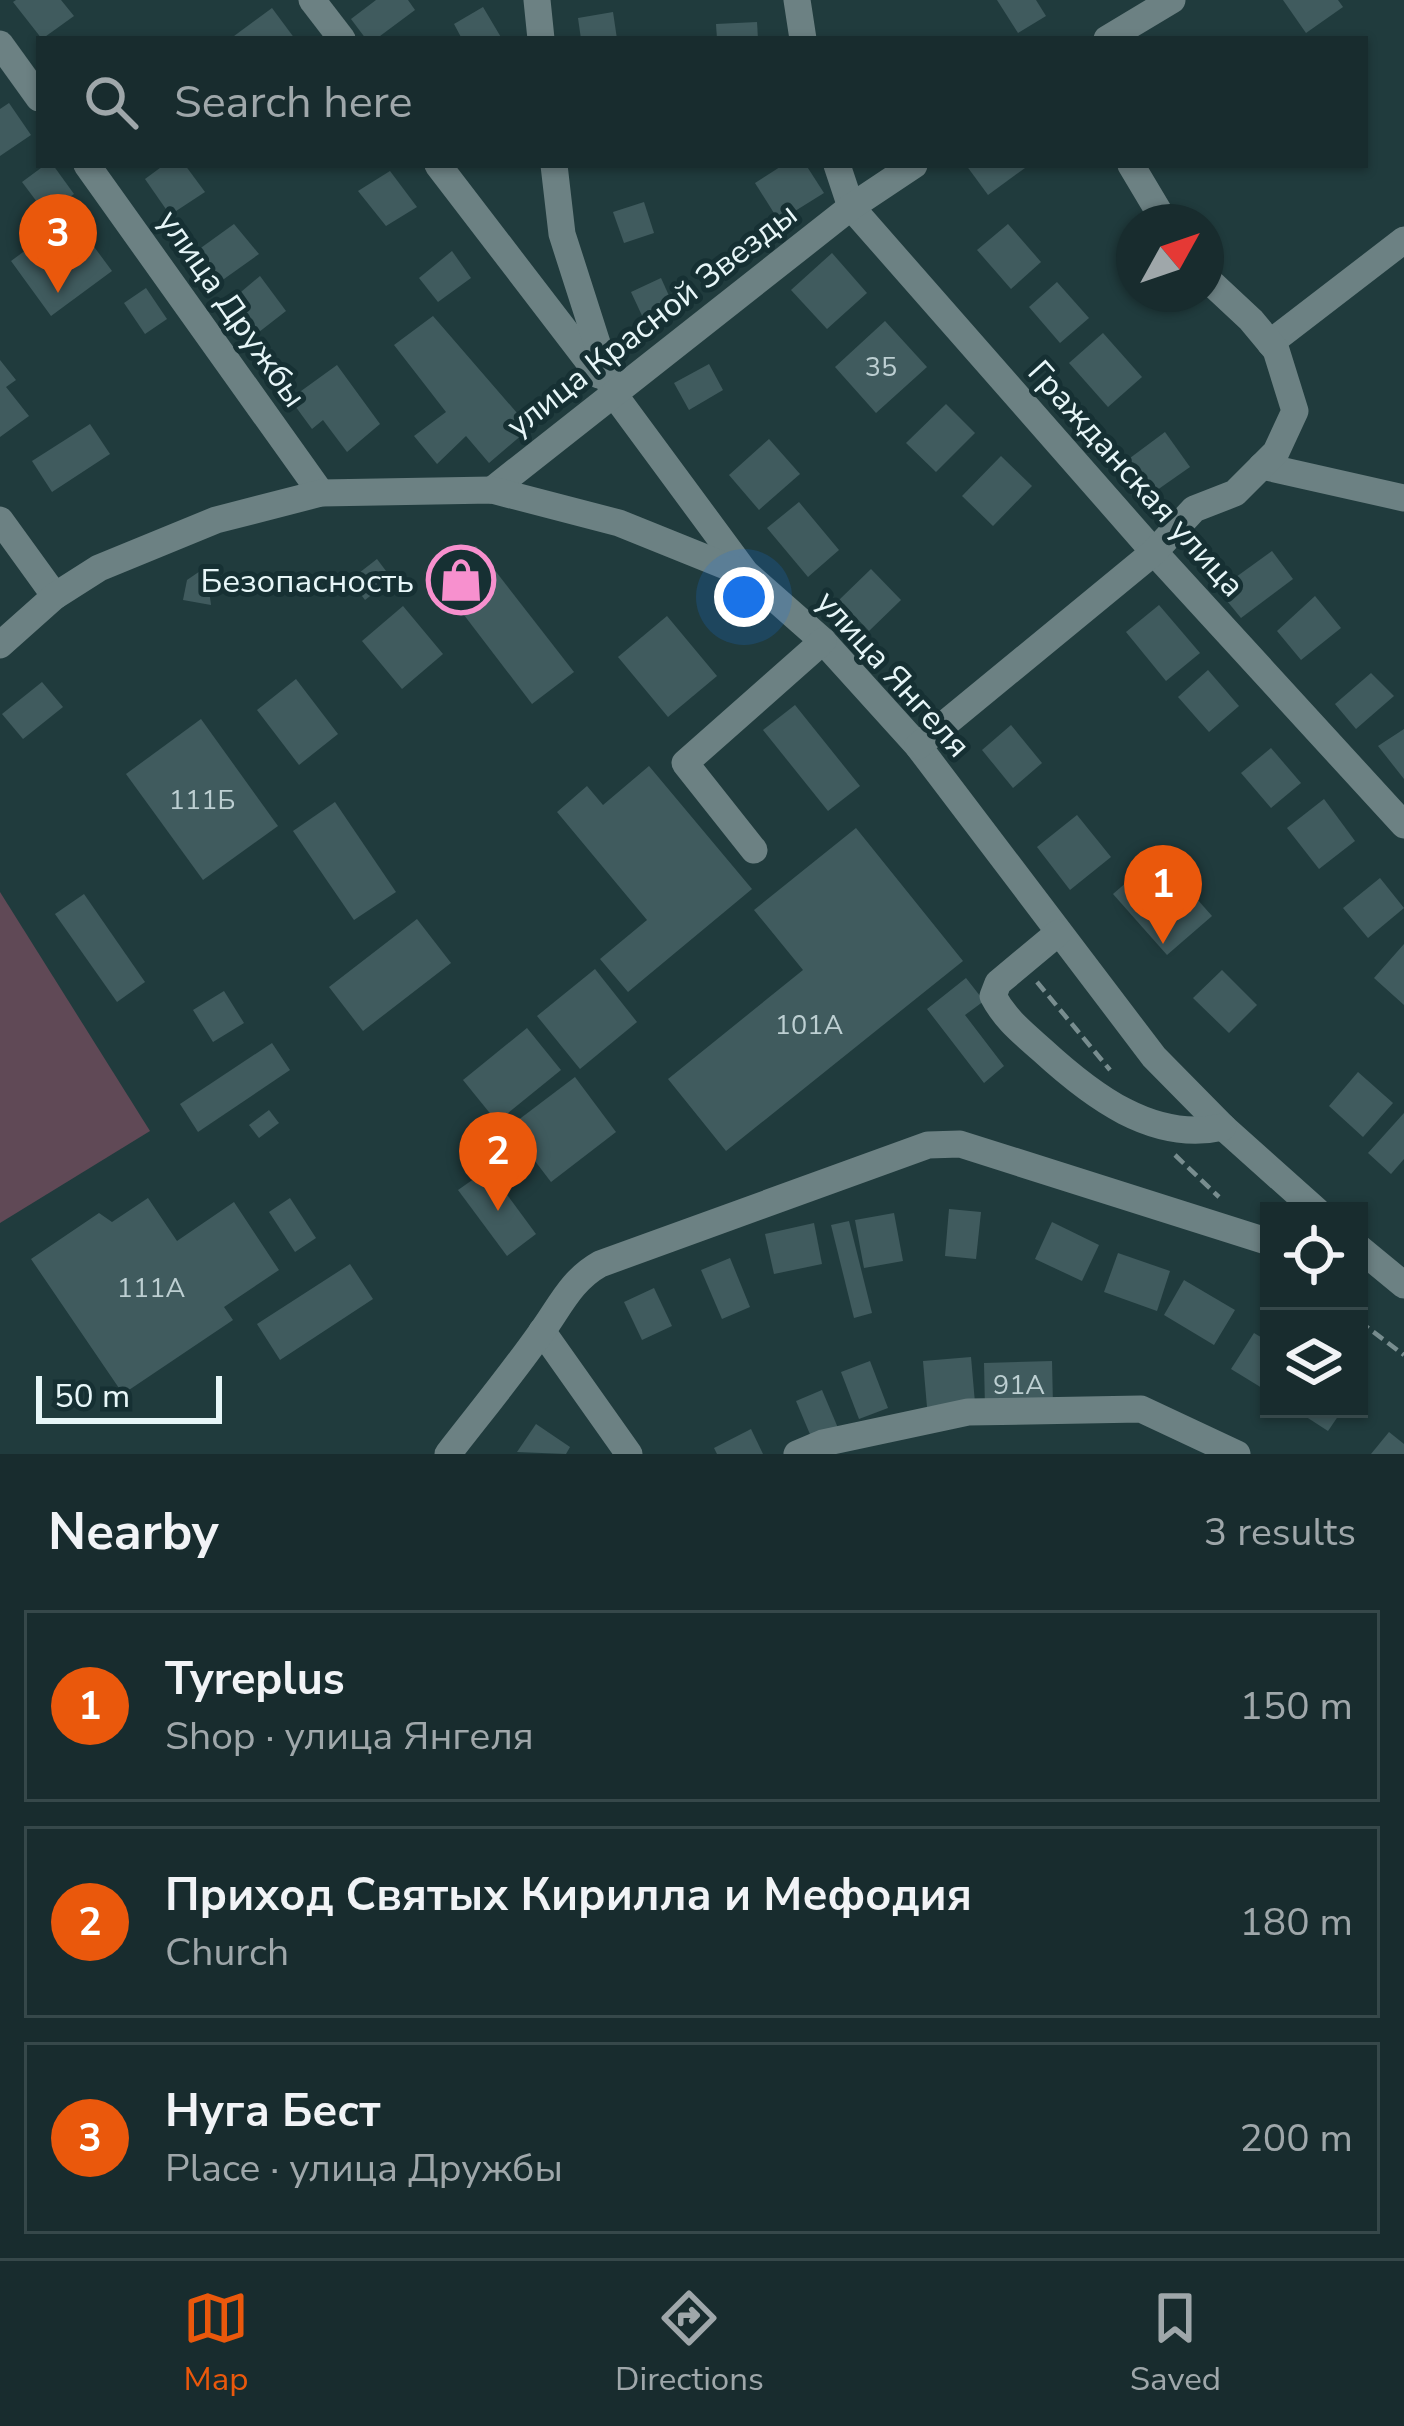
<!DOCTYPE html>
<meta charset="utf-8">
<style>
body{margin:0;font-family:"Nunito Sans",sans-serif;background:#213436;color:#f1f3f6}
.controls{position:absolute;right:36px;bottom:36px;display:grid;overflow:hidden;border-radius:0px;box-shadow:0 3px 9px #0004}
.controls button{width:108px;height:108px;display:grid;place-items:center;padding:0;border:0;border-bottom:3px solid #36484a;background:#182c2e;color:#f1f3f6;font:60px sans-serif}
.compass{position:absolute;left:1116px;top:204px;width:108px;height:108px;border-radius:50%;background:#182c2e;box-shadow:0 3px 9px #0004;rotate:50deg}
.scale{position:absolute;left:36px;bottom:30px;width:186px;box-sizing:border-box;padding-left:12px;border:6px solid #e7f6f8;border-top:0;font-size:33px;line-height:42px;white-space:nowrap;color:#e7f6f8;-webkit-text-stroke:9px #163033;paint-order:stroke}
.you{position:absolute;left:744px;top:597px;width:42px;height:42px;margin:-30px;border:9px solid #fff;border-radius:50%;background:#1a73e8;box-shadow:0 0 0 18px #1a73e833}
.badge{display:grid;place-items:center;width:78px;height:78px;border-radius:50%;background:#ea580c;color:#fff;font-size:39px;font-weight:700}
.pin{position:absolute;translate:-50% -99px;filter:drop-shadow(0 3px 6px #0008)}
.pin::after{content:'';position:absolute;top:63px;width:42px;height:36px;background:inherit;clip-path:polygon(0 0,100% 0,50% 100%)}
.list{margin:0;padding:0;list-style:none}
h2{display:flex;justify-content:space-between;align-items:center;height:156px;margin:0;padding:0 48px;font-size:51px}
h2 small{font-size:39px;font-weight:400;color:#9fa7aa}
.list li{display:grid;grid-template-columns:78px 1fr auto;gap:36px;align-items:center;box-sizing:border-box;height:192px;margin:0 24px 24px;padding:0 24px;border:3px solid #36484a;border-radius:0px}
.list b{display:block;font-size:45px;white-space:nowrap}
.list p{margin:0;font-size:39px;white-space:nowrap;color:#9fa7aa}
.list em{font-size:39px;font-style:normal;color:#9fa7aa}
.icon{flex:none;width:66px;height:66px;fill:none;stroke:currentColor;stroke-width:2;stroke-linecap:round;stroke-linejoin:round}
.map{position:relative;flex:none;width:1404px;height:1454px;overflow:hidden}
.search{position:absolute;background:#182c2e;box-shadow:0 3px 9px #0004;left:36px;right:36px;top:36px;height:132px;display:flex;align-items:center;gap:30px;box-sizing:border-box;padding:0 42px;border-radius:0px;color:#9fa7aa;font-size:45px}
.sheet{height:804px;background:#182c2e}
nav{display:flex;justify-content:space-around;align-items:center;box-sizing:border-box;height:168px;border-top:3px solid #36484a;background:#182c2e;font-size:33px;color:#9fa7aa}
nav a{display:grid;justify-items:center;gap:6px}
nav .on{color:#ea580c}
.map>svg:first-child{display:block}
</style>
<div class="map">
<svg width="1404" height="1454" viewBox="0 0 1404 1454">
<rect width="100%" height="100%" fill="#203b3d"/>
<path fill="#604956" d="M 0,892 L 150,1131 L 0,1223 Z"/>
<g fill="#405b5e">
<path d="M 16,0 L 61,0 L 74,16 L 42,39 L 13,2 Z"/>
<path d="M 376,0 L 408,0 L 415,10 L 376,39 L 366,39 L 351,19 Z"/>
<path d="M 997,0 L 1036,0 L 1046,16 L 1018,33 Z"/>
<path d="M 1283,0 L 1338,0 L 1343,7 L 1306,33 Z"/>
<path d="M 483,7 L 502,39 L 462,39 L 454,24 Z"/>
<path d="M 272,8 L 295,39 L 230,39 Z"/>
<path d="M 613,12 L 617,39 L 581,39 L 578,18 Z"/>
<path d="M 757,22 L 758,39 L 717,39 L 716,24 Z"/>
<path d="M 9,103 L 31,135 L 0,156 L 0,109 Z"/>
<path d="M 45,165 L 53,165 L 74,194 L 46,214 L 22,182 Z"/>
<path d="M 164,165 L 185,165 L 205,192 L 170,215 L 145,179 Z"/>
<path d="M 783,165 L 806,165 L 824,193 L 779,221 L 755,183 Z"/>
<path d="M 966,165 L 1023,165 L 1025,168 L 988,195 Z"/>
<path d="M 390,171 L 417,207 L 386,226 L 358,191 Z"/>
<path d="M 644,202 L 654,233 L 624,243 L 613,212 Z"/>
<path d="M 234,224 L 259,254 L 217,284 L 191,255 Z"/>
<path d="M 1008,224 L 1041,262 L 1011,289 L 977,250 Z"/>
<path d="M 89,240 L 112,271 L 51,316 L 11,261 L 34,244 L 51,267 Z"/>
<path d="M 452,251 L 471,278 L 438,302 L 419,278 Z"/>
<path d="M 832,253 L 867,293 L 827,329 L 791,290 Z"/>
<path d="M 260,276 L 286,311 L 259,332 L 235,297 Z"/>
<path d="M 661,278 L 675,309 L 645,322 L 631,292 Z"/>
<path d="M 1057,282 L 1089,318 L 1060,343 L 1029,307 Z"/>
<path d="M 146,288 L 167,319 L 145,334 L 124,303 Z"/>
<path d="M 433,316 L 530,428 L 489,463 L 466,436 L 437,464 L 414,436 L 446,412 L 394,345 Z"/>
<path d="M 885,321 L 927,367 L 876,413 L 835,367 Z"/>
<path d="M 1103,333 L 1142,377 L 1108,407 L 1069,363 Z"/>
<path d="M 0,360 L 16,380 L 6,387 L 29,416 L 0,437 Z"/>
<path d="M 709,364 L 723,390 L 689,410 L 674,383 Z"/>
<path d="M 337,365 L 380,424 L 347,452 L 323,420 L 312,429 L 290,399 Z"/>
<path d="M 946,404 L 975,433 L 936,472 L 906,443 Z"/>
<path d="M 90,424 L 110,454 L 52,492 L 32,461 Z"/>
<path d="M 1165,432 L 1190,467 L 1150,495 L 1126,461 Z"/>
<path d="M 769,439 L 800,474 L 759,510 L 729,475 Z"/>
<path d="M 1001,456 L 1032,486 L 993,526 L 962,496 Z"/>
<path d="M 799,502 L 839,550 L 808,577 L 767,528 Z"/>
<path d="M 476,546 L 574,672 L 532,704 L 435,577 Z"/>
<path d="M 1272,551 L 1293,579 L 1241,618 L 1218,590 Z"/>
<path d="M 377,559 L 392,579 L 365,600 L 350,580 Z"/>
<path d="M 206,567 L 211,605 L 183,600 L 187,580 Z"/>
<path d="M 871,569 L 901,600 L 869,631 L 839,600 Z"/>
<path d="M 1315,596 L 1341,628 L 1301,660 L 1277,631 Z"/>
<path d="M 1159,605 L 1200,653 L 1166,681 L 1126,632 Z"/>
<path d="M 403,606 L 443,654 L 402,689 L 362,641 Z"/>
<path d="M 667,616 L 717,676 L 668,717 L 618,657 Z"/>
<path d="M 1208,670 L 1239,706 L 1209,732 L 1178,697 Z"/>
<path d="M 1371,673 L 1394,696 L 1356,729 L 1335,704 Z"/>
<path d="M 296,679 L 338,734 L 299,765 L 257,710 Z"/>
<path d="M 42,682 L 63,707 L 23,739 L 2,714 Z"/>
<path d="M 795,705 L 860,786 L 828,811 L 763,730 Z"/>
<path d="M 201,719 L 278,826 L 203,880 L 126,774 Z"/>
<path d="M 1011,725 L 1042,763 L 1013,788 L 982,750 Z"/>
<path d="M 1404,729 L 1404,779 L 1378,746 Z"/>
<path d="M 1271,748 L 1301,783 L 1271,808 L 1241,773 Z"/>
<path d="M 649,766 L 752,889 L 628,992 L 600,959 L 647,920 L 557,812 L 587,786 L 603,805 Z"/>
<path d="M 1324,799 L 1355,841 L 1319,869 L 1287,828 Z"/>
<path d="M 335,802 L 396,892 L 354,920 L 293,831 Z"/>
<path d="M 1077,815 L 1111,857 L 1070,890 L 1037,847 Z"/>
<path d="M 856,828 L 963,961 L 726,1151 L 668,1079 L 803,970 L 754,910 Z"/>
<path d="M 1158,855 L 1212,916 L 1167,955 L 1113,894 Z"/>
<path d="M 1380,878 L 1404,908 L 1368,938 L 1343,908 Z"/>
<path d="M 84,894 L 145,982 L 117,1002 L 55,914 Z"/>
<path d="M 417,919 L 451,963 L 363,1031 L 329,987 Z"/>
<path d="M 1404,944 L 1404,1005 L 1374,978 Z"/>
<path d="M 595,969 L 637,1022 L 580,1069 L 537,1016 Z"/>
<path d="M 1222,970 L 1257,1005 L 1229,1033 L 1193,998 Z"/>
<path d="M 966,978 L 984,1001 L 965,1015 L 1004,1066 L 984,1083 L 927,1009 Z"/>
<path d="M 224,991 L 244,1023 L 213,1042 L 193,1010 Z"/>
<path d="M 527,1028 L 561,1070 L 497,1122 L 463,1080 Z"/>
<path d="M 272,1043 L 290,1070 L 198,1132 L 180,1104 Z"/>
<path d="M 1358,1072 L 1393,1103 L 1363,1137 L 1329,1106 Z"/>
<path d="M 575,1077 L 616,1132 L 551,1182 L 509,1127 Z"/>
<path d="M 269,1110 L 279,1123 L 259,1138 L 249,1125 Z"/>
<path d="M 1404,1113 L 1404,1159 L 1391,1174 L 1368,1153 Z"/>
<path d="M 488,1169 L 536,1234 L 507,1256 L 458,1190 Z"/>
<path d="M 148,1198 L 177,1241 L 234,1202 L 279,1270 L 224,1307 L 233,1320 L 123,1394 L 31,1259 L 99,1213 L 112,1222 Z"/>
<path d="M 290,1198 L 316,1238 L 295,1252 L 269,1212 Z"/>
<path d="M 949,1209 L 981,1212 L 976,1259 L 945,1256 Z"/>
<path d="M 894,1213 L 903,1261 L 864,1268 L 855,1220 Z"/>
<path d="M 849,1221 L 872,1313 L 854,1318 L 831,1225 Z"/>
<path d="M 1052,1222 L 1099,1245 L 1082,1281 L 1035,1259 Z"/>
<path d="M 814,1223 L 822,1264 L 774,1274 L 765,1234 Z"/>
<path d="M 1118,1253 L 1170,1271 L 1157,1311 L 1104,1292 Z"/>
<path d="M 730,1258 L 750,1307 L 722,1319 L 701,1270 Z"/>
<path d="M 350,1264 L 373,1299 L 280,1360 L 257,1324 Z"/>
<path d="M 1184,1280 L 1235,1310 L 1214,1345 L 1164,1315 Z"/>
<path d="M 654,1288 L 672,1326 L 642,1340 L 624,1302 Z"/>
<path d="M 1254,1333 L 1269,1342 L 1269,1377 L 1262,1388 L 1231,1369 Z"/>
<path d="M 971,1357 L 975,1403 L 927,1407 L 923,1361 Z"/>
<path d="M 870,1361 L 888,1408 L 859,1419 L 841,1372 Z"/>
<path d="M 1052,1361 L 1053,1406 L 985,1408 L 984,1363 Z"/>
<path d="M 822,1390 L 838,1428 L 812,1439 L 796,1401 Z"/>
<path d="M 1294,1409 L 1343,1409 L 1328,1431 Z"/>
<path d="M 536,1424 L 570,1447 L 566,1454 L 517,1452 Z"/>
<path d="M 751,1429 L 763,1454 L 717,1454 L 714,1448 Z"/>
<path d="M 1389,1432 L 1404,1444 L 1404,1454 L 1371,1454 Z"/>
</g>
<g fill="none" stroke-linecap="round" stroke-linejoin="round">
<g stroke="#788d8f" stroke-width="4.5" stroke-dasharray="12 6" stroke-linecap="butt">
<path d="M 1037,982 L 1110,1070"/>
<path d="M 1175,1155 L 1219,1197"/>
<path d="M 1359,1321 L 1404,1355"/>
</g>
<g stroke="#6c8183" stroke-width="27">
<path d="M 312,0 L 342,39"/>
<path d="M 537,0 L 541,39"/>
<path d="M 797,0 L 803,39"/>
<path d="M 1107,39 L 1172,0"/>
<path d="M 0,44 L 39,98"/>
<path d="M 87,165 L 321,493"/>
<path d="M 438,165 L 599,375"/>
<path d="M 554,165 L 562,234 L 613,393 L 745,572"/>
<path d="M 837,165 L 851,207 L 1154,552 L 1404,825"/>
<path d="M 1131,165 L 1165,222"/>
<path d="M 1270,343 L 1404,240"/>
<path d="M 1262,466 L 1404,498"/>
<path d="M 492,490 L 851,207 L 914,165"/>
<path d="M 0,520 L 55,596"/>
<path d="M 0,645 L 55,596 L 99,568 L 216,520 L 321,493 L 492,490 L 619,523 L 748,575 L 823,641 L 918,746 L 1154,1057 L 1223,1127 L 1317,1211"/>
<path d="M 918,746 L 1154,552 L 1194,509 L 1235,493 L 1276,452 L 1295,411 L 1276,350 L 1251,320 L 1206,278"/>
<path d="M 754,850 L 685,763 L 823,641"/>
<path d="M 1058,933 L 998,983 L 993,996 C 1005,1019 1023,1033 1042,1050 C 1091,1095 1153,1143 1223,1127"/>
<path d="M 1359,1248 L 1404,1285"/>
<path d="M 542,1331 L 629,1454"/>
<path d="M 448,1454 C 479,1414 511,1375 540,1334 C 560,1307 570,1281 600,1264 L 928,1145 L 960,1144 L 1269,1242"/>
<path d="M 797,1454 L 823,1443 L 968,1412 L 1141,1409 L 1237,1454"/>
</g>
</g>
<defs>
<symbol id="shop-ring" viewBox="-11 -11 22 22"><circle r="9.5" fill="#163033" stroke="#f790ce" stroke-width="1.5"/><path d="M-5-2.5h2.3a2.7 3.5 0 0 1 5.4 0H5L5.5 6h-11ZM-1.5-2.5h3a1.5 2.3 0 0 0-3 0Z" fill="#f790ce"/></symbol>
</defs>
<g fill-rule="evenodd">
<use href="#shop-ring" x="423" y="542" width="76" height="76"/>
</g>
<g text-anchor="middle" stroke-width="10" stroke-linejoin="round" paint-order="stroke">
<g font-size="27" fill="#bdcfd2">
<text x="881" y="376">35</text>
<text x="202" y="809">111Б</text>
<text x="809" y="1034">101А</text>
<text x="151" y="1297">111А</text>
<text x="1019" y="1394">91А</text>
</g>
<g font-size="33" fill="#e7f6f8" stroke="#163033">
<text transform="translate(233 308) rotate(55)" y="12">улица Дружбы</text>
<text transform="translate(651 319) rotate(-38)" y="12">улица Красной Звезды</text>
<text transform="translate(1137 478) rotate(48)" y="12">Гражданская улица</text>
<text transform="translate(894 673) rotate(48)" y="12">улица Янгеля</text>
</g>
<g font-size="33" fill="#e7f6f8" stroke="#163033" text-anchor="end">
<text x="414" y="592">Безопасность</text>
</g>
</g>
</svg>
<div class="controls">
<button><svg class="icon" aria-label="locate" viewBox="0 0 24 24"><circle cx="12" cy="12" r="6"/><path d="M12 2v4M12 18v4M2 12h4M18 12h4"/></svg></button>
<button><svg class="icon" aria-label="layers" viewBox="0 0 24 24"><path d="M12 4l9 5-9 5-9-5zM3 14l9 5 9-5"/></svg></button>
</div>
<svg class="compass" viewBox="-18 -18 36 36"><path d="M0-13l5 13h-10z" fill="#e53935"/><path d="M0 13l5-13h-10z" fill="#9fa7aa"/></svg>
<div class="scale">50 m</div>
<div class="you"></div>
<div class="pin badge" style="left:1163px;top:944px">1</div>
<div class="pin badge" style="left:498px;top:1211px">2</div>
<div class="pin badge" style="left:58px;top:293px">3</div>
<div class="search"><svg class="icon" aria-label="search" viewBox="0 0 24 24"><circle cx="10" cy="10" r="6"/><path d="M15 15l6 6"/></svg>Search here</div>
</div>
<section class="sheet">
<h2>Nearby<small>3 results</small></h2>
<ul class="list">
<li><span class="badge">1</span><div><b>Tyreplus</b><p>Shop · улица Янгеля</p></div><em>150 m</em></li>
<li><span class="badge">2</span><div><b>Приход Святых Кирилла и Мефодия</b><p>Church</p></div><em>180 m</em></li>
<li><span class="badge">3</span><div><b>Нуга Бест</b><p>Place · улица Дружбы</p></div><em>200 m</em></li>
</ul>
</section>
<nav>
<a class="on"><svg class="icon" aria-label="map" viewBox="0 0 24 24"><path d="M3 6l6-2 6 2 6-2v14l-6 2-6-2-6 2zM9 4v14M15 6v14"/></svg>Map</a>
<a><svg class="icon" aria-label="directions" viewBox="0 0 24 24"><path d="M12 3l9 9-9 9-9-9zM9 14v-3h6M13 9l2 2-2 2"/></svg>Directions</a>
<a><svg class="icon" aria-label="saved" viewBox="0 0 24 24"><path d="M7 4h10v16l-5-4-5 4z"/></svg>Saved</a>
</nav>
